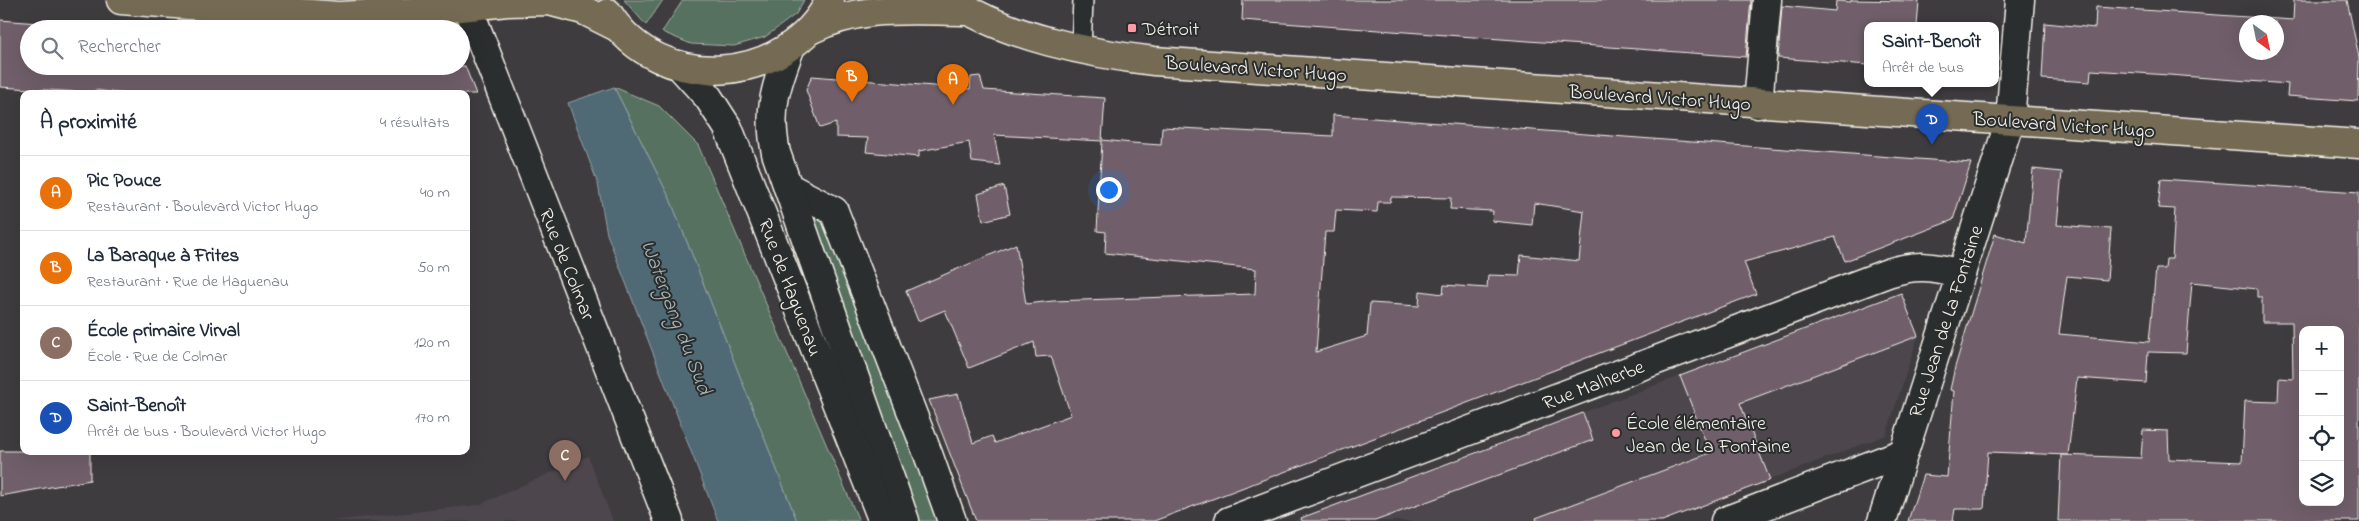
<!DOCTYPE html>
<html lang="fr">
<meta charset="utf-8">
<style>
body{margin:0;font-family:"Indie Flower",sans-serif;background:#f6f6f7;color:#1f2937}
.controls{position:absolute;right:15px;bottom:15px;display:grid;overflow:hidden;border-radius:10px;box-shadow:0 5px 20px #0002}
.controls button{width:45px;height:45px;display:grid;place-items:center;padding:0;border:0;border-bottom:1px solid #e0e1e3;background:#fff;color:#1f2937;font:25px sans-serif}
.compass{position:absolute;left:2239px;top:15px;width:45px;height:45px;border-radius:50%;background:#fff;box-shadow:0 5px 20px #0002;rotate:147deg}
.you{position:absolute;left:1108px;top:189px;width:18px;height:18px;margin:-12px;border:4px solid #fff;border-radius:50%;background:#1a73e8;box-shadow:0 0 0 8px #1a73e833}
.badge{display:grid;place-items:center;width:32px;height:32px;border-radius:50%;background:#845c67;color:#fff;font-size:16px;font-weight:700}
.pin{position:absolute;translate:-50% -41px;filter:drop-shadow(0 1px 2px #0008)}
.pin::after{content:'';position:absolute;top:26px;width:18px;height:15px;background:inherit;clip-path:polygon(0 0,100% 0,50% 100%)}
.popup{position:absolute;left:1864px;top:22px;width:135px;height:65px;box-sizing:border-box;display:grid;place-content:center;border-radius:10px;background:#fff;filter:drop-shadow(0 1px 4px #0005);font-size:16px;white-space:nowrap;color:#747a83}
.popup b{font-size:19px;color:#1f2937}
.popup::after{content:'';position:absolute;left:50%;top:100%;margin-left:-10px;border:10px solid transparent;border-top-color:#fff}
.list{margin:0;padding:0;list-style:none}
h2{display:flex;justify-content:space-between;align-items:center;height:65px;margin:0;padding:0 20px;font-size:21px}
h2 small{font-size:16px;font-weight:400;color:#747a83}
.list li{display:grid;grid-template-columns:32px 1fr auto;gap:15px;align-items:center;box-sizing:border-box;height:75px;padding:0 20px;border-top:1px solid #e0e1e3}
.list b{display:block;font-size:19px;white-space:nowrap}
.list p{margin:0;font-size:16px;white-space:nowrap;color:#747a83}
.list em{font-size:16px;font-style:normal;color:#747a83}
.icon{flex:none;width:28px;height:28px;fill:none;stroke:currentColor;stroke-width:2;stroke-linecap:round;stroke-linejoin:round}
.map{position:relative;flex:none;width:2359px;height:521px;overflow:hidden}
.search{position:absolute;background:#fff;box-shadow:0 5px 20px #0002;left:20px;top:20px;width:450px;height:55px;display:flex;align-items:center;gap:12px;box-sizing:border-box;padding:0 18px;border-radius:28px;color:#747a83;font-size:19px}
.panel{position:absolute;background:#fff;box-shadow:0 5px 20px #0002;left:20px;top:90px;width:450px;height:365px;border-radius:10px}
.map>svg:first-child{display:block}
</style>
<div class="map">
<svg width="2359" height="521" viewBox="0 0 2359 521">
<rect width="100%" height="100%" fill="#3f3c40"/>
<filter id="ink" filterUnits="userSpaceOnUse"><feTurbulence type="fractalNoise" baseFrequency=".02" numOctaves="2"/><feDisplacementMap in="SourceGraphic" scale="10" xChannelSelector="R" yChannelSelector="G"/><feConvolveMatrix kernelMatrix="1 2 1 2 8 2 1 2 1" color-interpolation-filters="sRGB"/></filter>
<g filter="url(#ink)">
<g fill="#4d464d">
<path d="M 1901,293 L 1918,336 L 1886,435 L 1662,521 L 1294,521 Z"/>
<path d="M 588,456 L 613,521 L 330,521 L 479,505 Z"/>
</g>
<g fill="#567160" stroke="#a5b1a4">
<path d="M 624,0 L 663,0 L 646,25 Z"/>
<path d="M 683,0 L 804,0 L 796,14 L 765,37 L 734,46 L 691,44 L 662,32 Z"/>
<path d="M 614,87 L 659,106 L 698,145 L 859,521 L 797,521 L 670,199 Z"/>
<path d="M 810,212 L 824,220 L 920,460 L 938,521 L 920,521 Z"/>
</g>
<path fill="#506a75" stroke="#92a0a3" d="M 614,87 L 670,199 L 797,521 L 718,521 L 607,234 L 598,184 L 568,103 Z"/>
<g fill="#6f5f6b" stroke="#f4f1e8" fill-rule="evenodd">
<path d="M 1243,0 L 1751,0 L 1746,57 L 1242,20 Z"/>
<path d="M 1851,0 L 1919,1 L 1917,26 L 1868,26 L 1868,65 L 1778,58 L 1782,6 L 1835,11 L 1836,1 L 1851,2 Z"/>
<path d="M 2294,0 L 2347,0 L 2359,57 L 2358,101 L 2287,96 L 2288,84 L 2169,75 L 2091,70 L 2090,82 L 2042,79 L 2045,23 L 2095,28 L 2096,7 L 2293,20 ZM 2246,22 L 2276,22 L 2276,52 L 2246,52 Z"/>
<path d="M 0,20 L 114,29 L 29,29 L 29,66 L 465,66 L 476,94 L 127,94 L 95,90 L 95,93 L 0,87 Z"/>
<path d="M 812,76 L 970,89 L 971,77 L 980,76 L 984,90 L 1105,98 L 1102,140 L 1132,143 L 1161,145 L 1162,127 L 1333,136 L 1333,115 L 1971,163 L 1953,220 L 1845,261 L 1835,237 L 1744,262 L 1756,294 L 1154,521 L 976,521 L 929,400 L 958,394 L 973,443 L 992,436 L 995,443 L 1071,415 L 1051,356 L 1036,357 L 1034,342 L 969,368 L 945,310 L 918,321 L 906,291 L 1016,244 L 1026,304 L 1053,301 L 1255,294 L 1256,269 L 1105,253 L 1106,232 L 1097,231 L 1102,141 L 994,135 L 1000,165 L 972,162 L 969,142 L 919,151 L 919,157 L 866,152 L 868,138 L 836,137 L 836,123 L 820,128 L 806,90 ZM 1391,197 L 1451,198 L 1450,209 L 1493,211 L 1492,221 L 1532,225 L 1534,203 L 1584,211 L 1579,261 L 1521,255 L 1519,276 L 1488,275 L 1487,288 L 1444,285 L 1443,294 L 1420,291 L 1419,306 L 1370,303 L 1367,336 L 1316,352 L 1325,232 L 1334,232 L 1336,210 L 1377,212 L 1378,202 L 1390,202 Z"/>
<path d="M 2033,169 L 2062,172 L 2057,225 L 2111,229 L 2107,280 L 2067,276 L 2059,334 L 2149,342 L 2156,269 L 2165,269 L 2166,259 L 2172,259 L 2175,209 L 2158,208 L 2161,179 L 2359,192 L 2359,521 L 2058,521 L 2061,455 L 2141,458 L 2143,430 L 2168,431 L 2169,459 L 2242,462 L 2245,401 L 2278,402 L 2279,378 L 2293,379 L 2292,322 L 2262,322 L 2262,297 L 2257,297 L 2257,289 L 2192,282 L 2186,353 L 2148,352 L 2146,383 L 2077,378 L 2068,455 L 1988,452 L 1984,509 L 1955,509 L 1953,521 L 1908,521 L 1923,475 L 1947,477 L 1954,391 L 1950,390 L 1955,367 L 1995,234 L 2026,243 ZM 2303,330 L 2340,330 L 2340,502 L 2303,502 Z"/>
<path d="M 1004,186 L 1010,214 L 983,221 L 978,194 Z"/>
<path d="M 1901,293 L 1918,336 L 1740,403 L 1770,480 L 1662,521 L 1537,521 L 1536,518 L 1710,453 L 1680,376 Z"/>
<path d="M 1583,413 L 1593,440 L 1375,521 L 1302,521 L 1301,518 Z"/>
<path d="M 0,451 L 90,451 L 90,480 L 0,496 Z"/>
</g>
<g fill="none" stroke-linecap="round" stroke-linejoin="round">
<defs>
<path id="lane" d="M 1081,49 L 1083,0"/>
<g id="street">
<path d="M 468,7 L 669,521"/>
<path d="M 1758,104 L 1767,0"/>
<path d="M 788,187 L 834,211 L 928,454 L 952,521"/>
<path d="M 1229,521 L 1888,273 C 1916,264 1932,266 1961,274"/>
<path d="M 1725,521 L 1903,453"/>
<path d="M 1882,521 L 2010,120 L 2020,0"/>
</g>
<g id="secondary">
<path d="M 791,46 C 776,85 767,110 776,153 L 905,521"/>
<path d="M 679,65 L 708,97 L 728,128 L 883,521"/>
</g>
<g id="primary">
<path d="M 121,0 L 339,16 L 414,12 L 507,2 L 549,1 L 583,10 L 619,28"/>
<path d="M 952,0 C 1003,36 1092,54 1154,61 L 2359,144"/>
<path d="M 608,13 C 659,96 788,85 830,0"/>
<path d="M 810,30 C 862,4 911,11 968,11"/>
</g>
</defs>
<use href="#lane" stroke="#f4f1e8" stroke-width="22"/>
<use href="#street" stroke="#f4f1e8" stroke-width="31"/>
<use href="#secondary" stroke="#f4f1e8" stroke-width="31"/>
<use href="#primary" stroke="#f4f1e8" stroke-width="31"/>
<use href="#lane" stroke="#2a2d2e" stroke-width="19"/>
<use href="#street" stroke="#2a2d2e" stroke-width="28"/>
<use href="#secondary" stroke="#2a2d2e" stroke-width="28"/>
<use href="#primary" stroke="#746b52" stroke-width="28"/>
</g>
</g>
<g fill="#ff9aa2" stroke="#2a2d2e" stroke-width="2">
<rect x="1127" y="23" width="10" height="10" rx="2.5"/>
<circle cx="1616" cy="433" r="5"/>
</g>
<g text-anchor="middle" stroke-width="4" stroke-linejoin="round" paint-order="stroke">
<g font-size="20" fill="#f4f1e8" stroke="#2a2d2e" text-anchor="start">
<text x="1142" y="35">Détroit</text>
<text x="1626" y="429">École élémentaire<tspan x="1626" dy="23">Jean de La Fontaine</tspan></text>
</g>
<g font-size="20" fill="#f4f1e8" stroke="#2a2d2e">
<text transform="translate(1256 68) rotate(4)" y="7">Boulevard Victor Hugo</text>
<text transform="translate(1660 97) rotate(4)" y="7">Boulevard Victor Hugo</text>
<text transform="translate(2064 124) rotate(4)" y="7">Boulevard Victor Hugo</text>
<text transform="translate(568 264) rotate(68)" y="7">Rue de Colmar</text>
<text transform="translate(791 287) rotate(69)" y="7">Rue de Haguenau</text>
<text transform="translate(1945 321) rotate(-72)" y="7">Rue Jean de La Fontaine</text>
<text transform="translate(1593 384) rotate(-21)" y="7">Rue Malherbe</text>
</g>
<g font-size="21" font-style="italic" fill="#aab4b4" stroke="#2a2d2e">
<text transform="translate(677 317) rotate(69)" y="7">Watergang du Sud</text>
</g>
</g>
</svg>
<div class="controls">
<button>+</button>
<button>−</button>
<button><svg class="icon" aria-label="locate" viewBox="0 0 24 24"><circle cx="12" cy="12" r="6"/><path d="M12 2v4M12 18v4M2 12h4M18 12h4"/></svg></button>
<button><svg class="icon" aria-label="layers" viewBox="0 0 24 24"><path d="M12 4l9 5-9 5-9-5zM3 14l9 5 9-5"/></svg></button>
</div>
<svg class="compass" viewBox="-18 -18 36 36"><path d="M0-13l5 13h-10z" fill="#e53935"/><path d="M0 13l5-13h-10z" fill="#747a83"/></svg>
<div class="you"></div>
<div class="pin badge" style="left:953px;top:105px;background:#e8710a">A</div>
<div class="pin badge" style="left:852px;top:102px;background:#e8710a">B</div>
<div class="pin badge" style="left:565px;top:481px;background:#8d6e63">C</div>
<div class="pin badge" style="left:1932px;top:145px;background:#1a4fb4">D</div>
<div class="popup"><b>Saint-Benoît</b>Arrêt de bus</div>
<div class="search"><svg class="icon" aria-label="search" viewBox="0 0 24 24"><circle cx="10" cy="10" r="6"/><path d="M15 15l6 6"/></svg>Rechercher</div>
<section class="panel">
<h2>À proximité<small>4 résultats</small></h2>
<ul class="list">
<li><span class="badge" style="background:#e8710a">A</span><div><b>Pic Pouce</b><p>Restaurant · Boulevard Victor Hugo</p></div><em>40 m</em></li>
<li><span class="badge" style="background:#e8710a">B</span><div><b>La Baraque à Frites</b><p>Restaurant · Rue de Haguenau</p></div><em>50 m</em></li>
<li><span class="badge" style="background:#8d6e63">C</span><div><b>École primaire Virval</b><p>École · Rue de Colmar</p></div><em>120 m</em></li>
<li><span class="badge" style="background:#1a4fb4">D</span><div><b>Saint-Benoît</b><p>Arrêt de bus · Boulevard Victor Hugo</p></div><em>170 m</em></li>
</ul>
</section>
</div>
